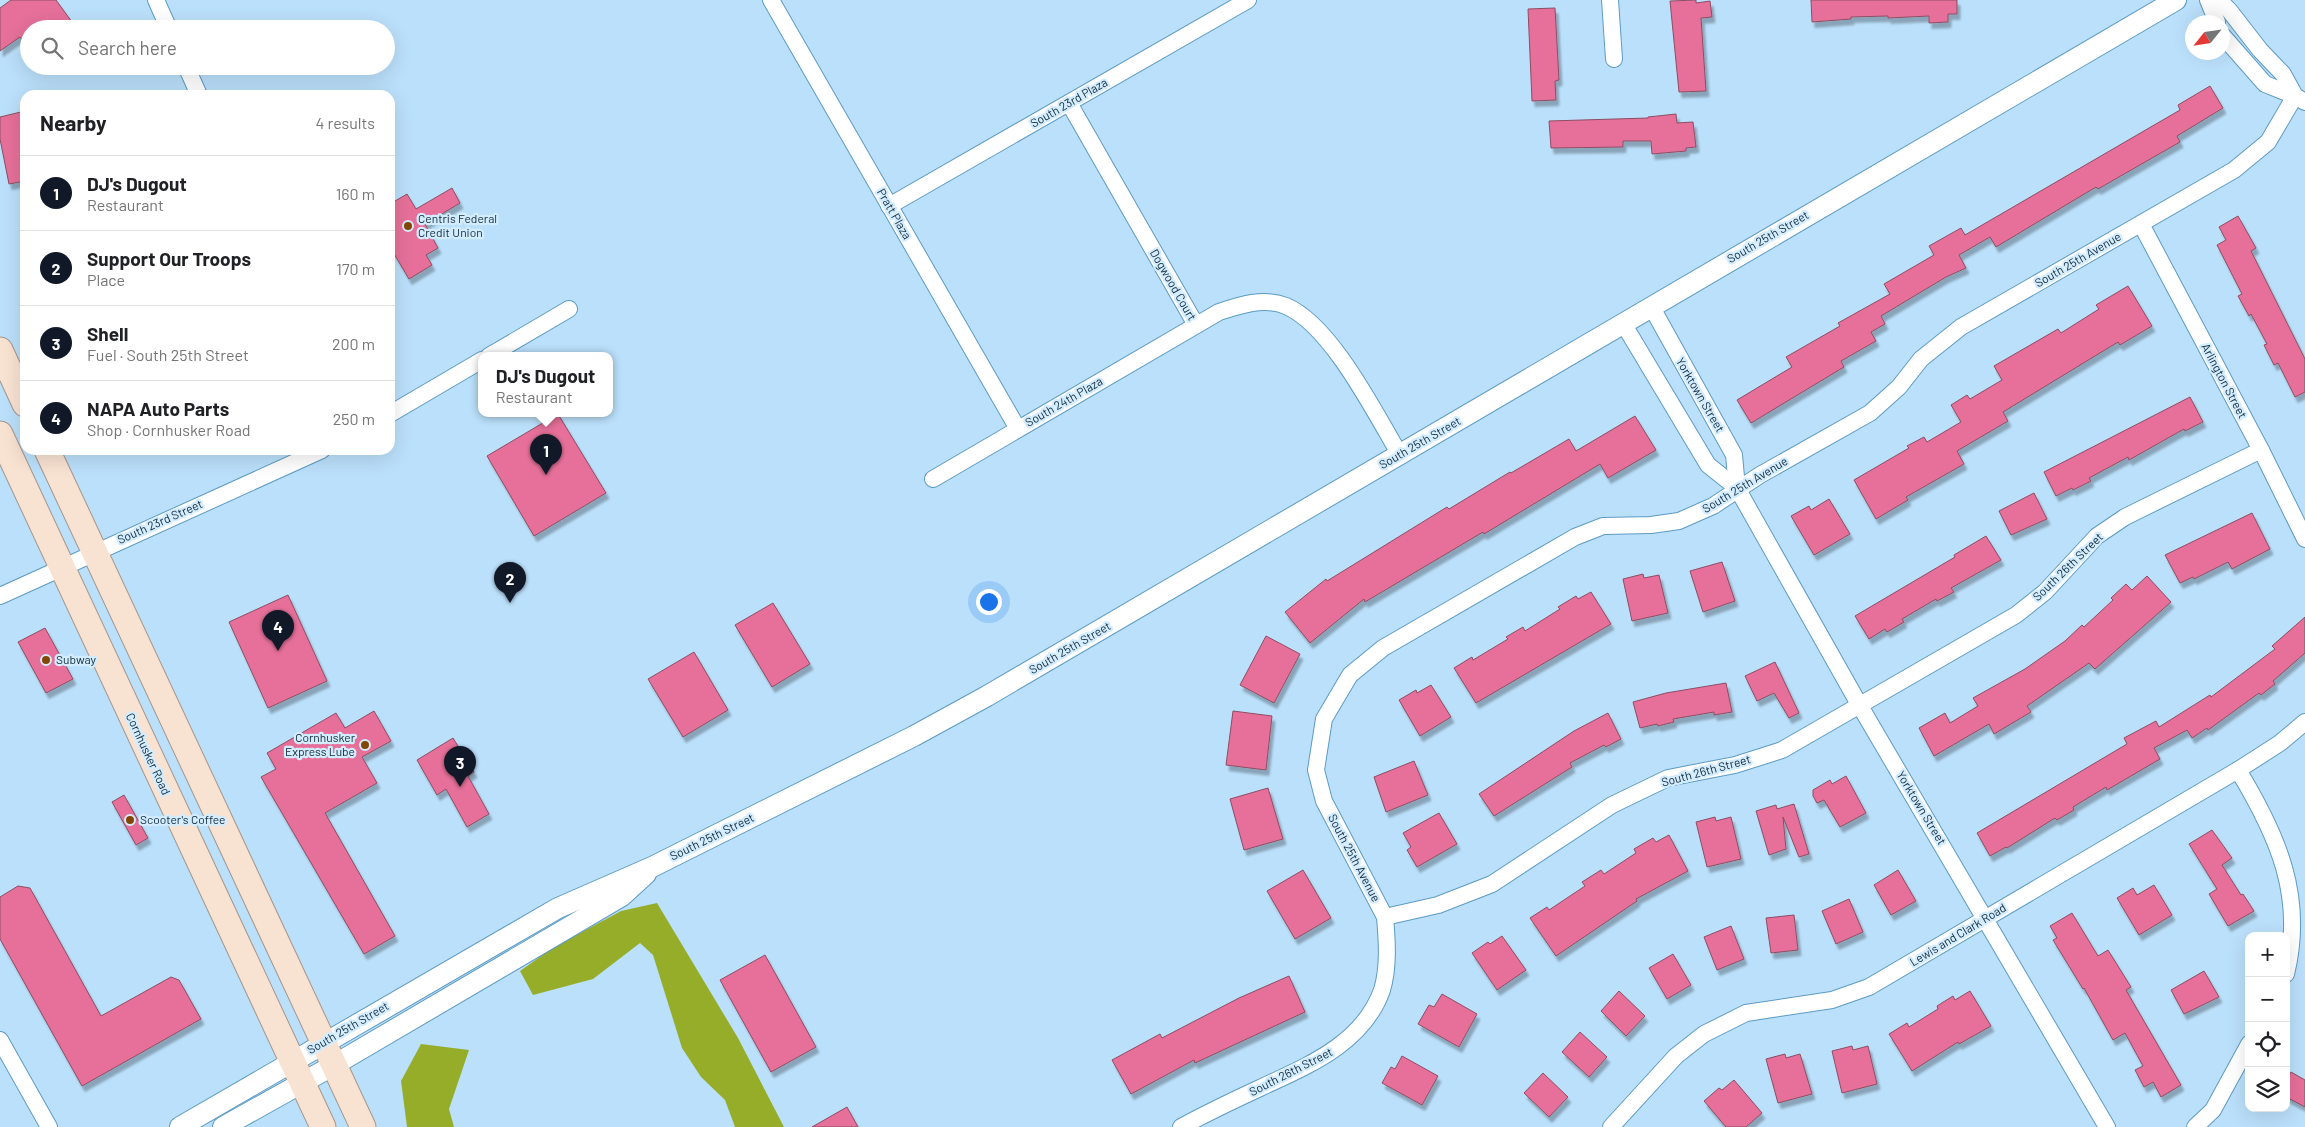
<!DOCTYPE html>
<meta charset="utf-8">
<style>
body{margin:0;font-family:Barlow,sans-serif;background:#f6f6f6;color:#202124}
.controls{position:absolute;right:15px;bottom:15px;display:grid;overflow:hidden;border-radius:10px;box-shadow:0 5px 20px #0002}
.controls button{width:45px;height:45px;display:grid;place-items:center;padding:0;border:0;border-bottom:1px solid #e0e0e0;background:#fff;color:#202124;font:25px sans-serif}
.compass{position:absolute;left:2185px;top:15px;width:45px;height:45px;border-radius:50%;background:#fff;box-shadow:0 5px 20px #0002;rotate:240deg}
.you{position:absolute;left:988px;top:601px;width:18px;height:18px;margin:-12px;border:4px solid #fff;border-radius:50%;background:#1a73e8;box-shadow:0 0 0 8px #1a73e833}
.badge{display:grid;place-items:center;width:32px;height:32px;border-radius:50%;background:#111827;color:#fff;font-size:16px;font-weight:700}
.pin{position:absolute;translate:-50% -41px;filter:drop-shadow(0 1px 2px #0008)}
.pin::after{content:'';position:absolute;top:26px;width:18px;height:15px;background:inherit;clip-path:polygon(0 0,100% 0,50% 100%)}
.popup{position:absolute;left:478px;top:352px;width:135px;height:65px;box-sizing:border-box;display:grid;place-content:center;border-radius:10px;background:#fff;filter:drop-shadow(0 1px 4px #0005);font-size:16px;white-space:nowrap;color:#757577}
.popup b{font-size:19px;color:#202124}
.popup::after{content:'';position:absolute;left:50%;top:100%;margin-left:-10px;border:10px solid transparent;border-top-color:#fff}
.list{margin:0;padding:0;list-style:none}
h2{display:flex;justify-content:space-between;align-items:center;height:65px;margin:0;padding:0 20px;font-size:21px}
h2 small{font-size:16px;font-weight:400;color:#757577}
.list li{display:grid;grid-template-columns:32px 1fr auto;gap:15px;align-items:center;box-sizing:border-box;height:75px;padding:0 20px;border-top:1px solid #e0e0e0}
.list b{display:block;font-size:19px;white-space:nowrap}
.list p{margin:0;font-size:16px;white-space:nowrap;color:#757577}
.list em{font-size:16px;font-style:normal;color:#757577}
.icon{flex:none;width:28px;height:28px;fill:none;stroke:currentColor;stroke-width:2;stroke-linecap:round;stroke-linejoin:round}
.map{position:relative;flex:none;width:2305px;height:1127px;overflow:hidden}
.search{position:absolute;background:#fff;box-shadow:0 5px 20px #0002;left:20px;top:20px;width:375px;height:55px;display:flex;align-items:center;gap:12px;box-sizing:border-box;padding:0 18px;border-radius:28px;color:#757577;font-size:19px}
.panel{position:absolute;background:#fff;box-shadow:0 5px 20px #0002;left:20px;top:90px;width:375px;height:365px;border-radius:15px}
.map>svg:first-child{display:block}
</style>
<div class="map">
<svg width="2305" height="1127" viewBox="0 0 2305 1127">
<defs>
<filter id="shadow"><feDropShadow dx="3" dy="5.5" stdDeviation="1" flood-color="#0004"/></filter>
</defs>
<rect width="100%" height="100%" fill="#bbe0fb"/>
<g fill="#96ad29">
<path d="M 657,903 L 738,1038 L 784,1127 L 735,1127 L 725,1100 L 701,1077 L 682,1048 L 653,955 L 640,943 L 593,979 L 533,995 L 520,971 L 554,947 L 621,911 Z"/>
<path d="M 421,1044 L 469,1050 L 449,1109 L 454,1127 L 407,1127 L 401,1081 Z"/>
</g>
<g fill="#e67099" stroke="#8d4d62" filter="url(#shadow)">
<path d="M 11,0 L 56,0 L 77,29 L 29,29 L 29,49 L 20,37 L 0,51 L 0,8 Z"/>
<path d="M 1696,0 L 1696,3 L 1710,1 L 1712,17 L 1701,18 L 1706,91 L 1679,92 L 1670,1 Z"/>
<path d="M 1811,0 L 1957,0 L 1957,14 L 1948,14 L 1948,22 L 1929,23 L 1929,16 L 1888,18 L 1888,16 L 1851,17 L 1851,19 L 1812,22 Z"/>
<path d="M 1555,8 L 1559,80 L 1555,81 L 1556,100 L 1532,101 L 1528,9 Z"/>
<path d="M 2210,86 L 2223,108 L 2177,136 L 2180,142 L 2098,189 L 2096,187 L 1996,247 L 1990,237 L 1959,255 L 1966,268 L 1946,277 L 1881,316 L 1885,324 L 1871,332 L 1876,341 L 1841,361 L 1844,367 L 1751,423 L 1737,400 L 1792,367 L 1786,357 L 1840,326 L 1838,323 L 1890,294 L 1884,284 L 1934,255 L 1929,246 L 1961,228 L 1965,235 L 2180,110 L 2178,105 Z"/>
<path d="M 25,111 L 25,181 L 9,184 L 0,139 L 0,117 Z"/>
<path d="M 1676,114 L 1677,123 L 1693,122 L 1696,147 L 1686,148 L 1686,151 L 1652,154 L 1651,141 L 1623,141 L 1623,147 L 1551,148 L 1549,121 L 1648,118 L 1648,117 Z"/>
<path d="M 452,188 L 460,203 L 425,224 L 438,248 L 426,255 L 432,265 L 409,279 L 390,247 L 390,204 L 407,194 L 416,209 Z"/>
<path d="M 2238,216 L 2256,248 L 2251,251 L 2305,359 L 2305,392 L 2295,397 L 2278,363 L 2274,365 L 2264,345 L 2267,344 L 2251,314 L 2249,316 L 2238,296 L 2242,294 L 2217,245 L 2226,240 L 2219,227 Z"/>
<path d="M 2128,286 L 2152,326 L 2120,345 L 2118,342 L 2003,412 L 2008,421 L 1957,451 L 1964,464 L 1906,497 L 1908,500 L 1876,519 L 1854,480 L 1909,448 L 1907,446 L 1924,437 L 1927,442 L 1961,422 L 1951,405 L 1967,395 L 1970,399 L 2002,380 L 1994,366 L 2058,329 L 2061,333 L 2099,309 L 2096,305 Z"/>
<path d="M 2190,397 L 2203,422 L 2185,431 L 2184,429 L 2129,460 L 2128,457 L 2089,478 L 2091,481 L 2073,490 L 2072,488 L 2056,496 L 2044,472 Z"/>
<path d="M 558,414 L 606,493 L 534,536 L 487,456 Z"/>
<path d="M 1635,416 L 1656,450 L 1608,478 L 1600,464 L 1484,534 L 1483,532 L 1365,602 L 1364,599 L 1310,643 L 1285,612 L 1326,579 L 1327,581 L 1447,507 L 1449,509 L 1510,472 L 1511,473 L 1569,439 L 1576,451 Z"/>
<path d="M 2034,493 L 2047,519 L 2011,535 L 1999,511 Z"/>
<path d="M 1829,499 L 1850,534 L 1814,555 L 1791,516 L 1809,506 L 1811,510 Z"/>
<path d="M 2252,513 L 2270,549 L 2232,569 L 2228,562 L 2194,579 L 2193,577 L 2180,583 L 2165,555 Z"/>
<path d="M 1986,536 L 2001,560 L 1951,588 L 1954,592 L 1937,601 L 1936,599 L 1902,619 L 1904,622 L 1887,632 L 1885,629 L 1869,639 L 1855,616 L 1955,557 L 1954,555 Z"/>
<path d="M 1722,562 L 1735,601 L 1703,612 L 1690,571 Z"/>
<path d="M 1643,574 L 1644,578 L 1659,575 L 1668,613 L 1632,621 L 1623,579 Z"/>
<path d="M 2147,576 L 2171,602 L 2095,669 L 2089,663 L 2027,706 L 2031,712 L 1994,734 L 1989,724 L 1934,756 L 1919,728 L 1945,713 L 1950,723 L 1978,706 L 1973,698 L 2025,669 L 2065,641 L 2082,625 L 2084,627 L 2113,600 L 2111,598 L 2126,584 L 2132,590 Z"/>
<path d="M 1591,592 L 1611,624 L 1476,703 L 1454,668 L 1472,657 L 1473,660 L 1508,639 L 1506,637 L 1523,627 L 1525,631 L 1560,609 L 1558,607 L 1576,596 L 1578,599 Z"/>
<path d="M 288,595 L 327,681 L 268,708 L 229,622 Z"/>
<path d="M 773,603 L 810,664 L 772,687 L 735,625 Z"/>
<path d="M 2305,617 L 2305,653 L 2273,681 L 2275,684 L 2261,695 L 2259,693 L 2208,730 L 2207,728 L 2192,738 L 2187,730 L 2154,748 L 2160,759 L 2107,790 L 2106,787 L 2073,807 L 2074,810 L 2057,820 L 2055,818 L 2007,848 L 2006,847 L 1990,856 L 1977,833 L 2127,744 L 2124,738 L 2156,721 L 2159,727 L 2210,695 L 2211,697 L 2275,649 L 2272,646 Z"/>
<path d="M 45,628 L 73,679 L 46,693 L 18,642 Z"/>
<path d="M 1266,636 L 1300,654 L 1274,703 L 1240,685 Z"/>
<path d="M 694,652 L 728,710 L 683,737 L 648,679 Z"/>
<path d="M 1775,662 L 1799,713 L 1789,718 L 1774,693 L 1757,701 L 1745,676 Z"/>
<path d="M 1726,683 L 1732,712 L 1714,715 L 1714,712 L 1673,719 L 1674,722 L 1658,726 L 1657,724 L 1640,728 L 1633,702 L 1666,693 Z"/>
<path d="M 1431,685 L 1451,717 L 1420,736 L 1399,700 L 1416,690 L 1417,693 Z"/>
<path d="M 374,711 L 391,741 L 362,757 L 377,783 L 325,813 L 395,936 L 364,954 L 261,777 L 276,769 L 267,753 L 336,713 L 345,728 Z"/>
<path d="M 1233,711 L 1272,716 L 1266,770 L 1226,765 Z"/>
<path d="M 1608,713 L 1621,739 L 1606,747 L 1604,745 L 1570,763 L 1572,767 L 1494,816 L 1479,794 L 1574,731 Z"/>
<path d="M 453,738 L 474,772 L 468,776 L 489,814 L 467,827 L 446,789 L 437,795 L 417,760 Z"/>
<path d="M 1414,761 L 1428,795 L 1386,812 L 1374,777 Z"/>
<path d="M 1846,776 L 1866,813 L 1840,827 L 1824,800 L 1817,803 L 1813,796 L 1813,790 L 1830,780 L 1832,784 Z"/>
<path d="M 1268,788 L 1283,839 L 1244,850 L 1230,799 Z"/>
<path d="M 124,795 L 148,838 L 136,845 L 112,802 Z"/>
<path d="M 1794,804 L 1809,854 L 1799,857 L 1783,817 L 1786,849 L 1769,855 L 1756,811 L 1776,805 L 1777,809 Z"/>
<path d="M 1439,813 L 1457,844 L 1417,867 L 1407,850 L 1411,847 L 1403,833 Z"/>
<path d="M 1715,817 L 1716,821 L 1731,817 L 1741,859 L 1707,867 L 1696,822 Z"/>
<path d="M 2212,830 L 2232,858 L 2222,865 L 2241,895 L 2243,894 L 2254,911 L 2228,926 L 2209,894 L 2217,889 L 2189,844 Z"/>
<path d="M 1669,835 L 1688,871 L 1636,899 L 1637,901 L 1556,956 L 1530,918 L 1547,907 L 1549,910 L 1585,886 L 1582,882 L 1601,870 L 1604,874 L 1636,853 L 1634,849 L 1653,838 L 1656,842 Z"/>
<path d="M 1303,870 L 1331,918 L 1295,939 L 1267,891 Z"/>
<path d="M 1898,870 L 1916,901 L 1891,915 L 1874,885 Z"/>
<path d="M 2154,885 L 2172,915 L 2139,935 L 2117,898 L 2133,888 L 2137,895 Z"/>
<path d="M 18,886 L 30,888 L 101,1016 L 171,977 L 179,980 L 201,1019 L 82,1086 L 0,939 L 0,897 Z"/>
<path d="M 1849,899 L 1863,932 L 1836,944 L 1822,911 Z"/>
<path d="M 2072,913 L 2098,956 L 2108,950 L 2131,987 L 2126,990 L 2181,1085 L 2161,1097 L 2153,1082 L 2144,1087 L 2135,1070 L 2143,1066 L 2125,1033 L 2113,1040 L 2084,988 L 2083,989 L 2053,940 L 2057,938 L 2050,926 Z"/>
<path d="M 1794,915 L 1798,950 L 1771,953 L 1766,918 Z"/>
<path d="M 1731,926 L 1744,959 L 1717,970 L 1704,937 Z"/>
<path d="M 1502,936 L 1526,970 L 1497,990 L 1472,953 L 1488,942 L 1490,944 Z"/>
<path d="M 1673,954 L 1691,985 L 1667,999 L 1649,968 Z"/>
<path d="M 765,955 L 816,1047 L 771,1072 L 720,980 Z"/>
<path d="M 2204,971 L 2219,997 L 2184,1014 L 2171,990 Z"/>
<path d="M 1289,976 L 1305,1012 L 1195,1063 L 1194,1060 L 1131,1094 L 1112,1060 L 1160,1034 L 1162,1038 L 1239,998 Z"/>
<path d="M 1619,991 L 1645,1016 L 1626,1036 L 1601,1011 Z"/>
<path d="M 1970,991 L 1991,1026 L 1959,1044 L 1958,1042 L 1912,1071 L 1889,1034 L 1907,1023 L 1909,1027 L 1938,1009 L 1937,1006 L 1953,996 L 1955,1000 Z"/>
<path d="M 1442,994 L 1477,1014 L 1459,1047 L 1418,1024 L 1429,1005 L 1434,1007 Z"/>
<path d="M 1580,1032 L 1607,1057 L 1589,1077 L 1562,1052 Z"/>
<path d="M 1852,1046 L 1853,1050 L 1868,1046 L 1877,1084 L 1842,1093 L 1832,1051 Z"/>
<path d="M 1785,1054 L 1786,1058 L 1800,1054 L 1812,1094 L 1778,1103 L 1766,1059 Z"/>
<path d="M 1402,1056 L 1438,1076 L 1422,1105 L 1382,1083 L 1391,1067 L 1395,1069 Z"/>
<path d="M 2291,1072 L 2305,1080 L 2305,1107 L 2286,1097 L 2286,1082 Z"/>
<path d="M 1543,1073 L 1568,1097 L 1549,1117 L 1524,1093 Z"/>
<path d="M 1734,1080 L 1762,1113 L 1746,1127 L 1726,1127 L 1704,1101 L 1719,1088 L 1722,1090 Z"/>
<path d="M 847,1107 L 858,1127 L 812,1127 Z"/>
</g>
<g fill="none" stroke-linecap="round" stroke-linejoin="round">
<defs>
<g id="minor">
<path d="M 156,0 L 169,29"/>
<path d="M 771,0 L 1018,429"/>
<path d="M 1610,0 L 1614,59"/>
<path d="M 2208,0 L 2217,22"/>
<path d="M 2219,0 L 2229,10 L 2260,50 L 2283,74 L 2295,96"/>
<path d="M 2222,35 L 2265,84 L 2295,96 L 2305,102"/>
<path d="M 186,66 L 199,95"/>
<path d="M 1069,103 L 1196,325"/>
<path d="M 889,206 L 1248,0"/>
<path d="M 2141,224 L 2261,450 L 2305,539"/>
<path d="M 1651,306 L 1734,455 L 1737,488 L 1860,706 L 2107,1127"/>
<path d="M 1623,323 L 1708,465 L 1737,488"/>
<path d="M 489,356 L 569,309"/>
<path d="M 390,414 L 482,360"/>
<path d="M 933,479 L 1219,312 C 1240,305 1264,297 1286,306 C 1331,325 1375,413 1400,455"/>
<path d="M 0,596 L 322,450"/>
<path d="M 2238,770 C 2278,836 2305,897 2286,974"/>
<path d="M 1385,917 L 1324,801 L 1316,770 L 1324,719 L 1350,675 L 1383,648 L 1575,537 L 1603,526 L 1651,525 L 1679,521 L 1713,506 L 1760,475 L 1870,413 L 1899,387 L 1921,359 L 1961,327 L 2234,170 L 2268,142 L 2295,96"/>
<path d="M 0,1040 L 49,1127"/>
<path d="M 1181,1127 C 1207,1113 1234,1100 1260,1088 C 1307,1066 1363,1044 1382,990 C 1389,967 1387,940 1385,917 L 1438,905 L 1492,884 L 1612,805 L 1668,778 L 1735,765 L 1782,750 L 2016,615 L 2045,592 L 2097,536 L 2125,517 L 2261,450"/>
<path d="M 1611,1127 L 1676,1056 L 1704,1034 L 1746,1013 L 1832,1000 L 1869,987 L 2238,770 L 2280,743 L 2305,722"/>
<path d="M 2195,1127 L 2213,1110 L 2249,1044"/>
</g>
<g id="tertiary">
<path d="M 180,1127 L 558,908 L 652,867 L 914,736 L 987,696 L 2176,0"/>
<path d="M 223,1127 L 334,1065 L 622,896 L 646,874"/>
</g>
<g id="primary">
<path d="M 0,350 L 25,404"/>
<path d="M 0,434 L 323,1127"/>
<path d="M 47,450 L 363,1127"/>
</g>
</defs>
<use href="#minor" stroke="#5c9bc4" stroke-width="18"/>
<use href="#tertiary" stroke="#5c9bc4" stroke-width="22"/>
<use href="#primary" stroke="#a4968a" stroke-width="27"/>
<use href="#minor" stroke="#fff" stroke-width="16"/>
<use href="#tertiary" stroke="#fff" stroke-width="20"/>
<use href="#primary" stroke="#f8e2d2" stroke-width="25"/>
</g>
<g fill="#844703" stroke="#d3ecfe" stroke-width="2">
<circle cx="408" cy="226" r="5"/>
<circle cx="46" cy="660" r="5"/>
<circle cx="365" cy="745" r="5"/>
<circle cx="130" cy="820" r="5"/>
</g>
<g text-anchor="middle" stroke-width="4.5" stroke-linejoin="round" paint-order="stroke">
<g font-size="12" fill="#112b3c" stroke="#d3ecfe">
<text transform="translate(1069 103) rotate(-30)" y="4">South 23rd Plaza</text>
<text transform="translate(894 214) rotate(60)" y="4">Pratt Plaza</text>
<text transform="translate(1768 237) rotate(-30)" y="4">South 25th Street</text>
<text transform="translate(2078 260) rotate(-30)" y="4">South 25th Avenue</text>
<text transform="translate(1173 285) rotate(60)" y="4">Dogwood Court</text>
<text transform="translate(2224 381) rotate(62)" y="4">Arlington Street</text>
<text transform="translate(1700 395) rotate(60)" y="4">Yorktown Street</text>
<text transform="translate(1064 402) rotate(-30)" y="4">South 24th Plaza</text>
<text transform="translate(1420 443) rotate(-30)" y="4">South 25th Street</text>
<text transform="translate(1745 485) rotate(-31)" y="4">South 25th Avenue</text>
<text transform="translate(160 522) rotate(-24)" y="4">South 23rd Street</text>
<text transform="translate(2068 567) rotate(-44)" y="4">South 26th Street</text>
<text transform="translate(1070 648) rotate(-30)" y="4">South 25th Street</text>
<text transform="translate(148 754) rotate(65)" y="4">Cornhusker Road</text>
<text transform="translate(1706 771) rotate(-15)" y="4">South 26th Street</text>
<text transform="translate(1921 808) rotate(59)" y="4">Yorktown Street</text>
<text transform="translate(712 837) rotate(-26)" y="4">South 25th Street</text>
<text transform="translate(1354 858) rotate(62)" y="4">South 25th Avenue</text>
<text transform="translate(1958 935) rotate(-31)" y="4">Lewis and Clark Road</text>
<text transform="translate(348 1028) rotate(-30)" y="4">South 25th Street</text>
<text transform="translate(1291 1072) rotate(-27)" y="4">South 26th Street</text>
</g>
<g font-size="12" fill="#112b3c" stroke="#d3ecfe" text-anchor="start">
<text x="418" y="223">Centris Federal<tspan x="418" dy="14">Credit Union</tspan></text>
<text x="56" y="664">Subway</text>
<text x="355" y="742" text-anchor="end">Cornhusker<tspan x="355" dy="14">Express Lube</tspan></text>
<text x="140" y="824">Scooter's Coffee</text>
</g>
</g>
</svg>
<div class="controls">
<button>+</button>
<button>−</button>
<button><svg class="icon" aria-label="locate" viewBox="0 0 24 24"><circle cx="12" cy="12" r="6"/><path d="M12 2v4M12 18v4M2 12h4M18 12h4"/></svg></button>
<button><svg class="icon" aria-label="layers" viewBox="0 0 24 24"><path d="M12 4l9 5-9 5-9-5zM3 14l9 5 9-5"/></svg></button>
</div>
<svg class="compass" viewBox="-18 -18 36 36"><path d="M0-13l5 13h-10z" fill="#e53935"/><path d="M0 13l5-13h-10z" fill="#757577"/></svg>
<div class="you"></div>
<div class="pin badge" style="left:546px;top:475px">1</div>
<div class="popup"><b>DJ's Dugout</b>Restaurant</div>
<div class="pin badge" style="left:510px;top:603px">2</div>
<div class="pin badge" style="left:460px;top:787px">3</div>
<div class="pin badge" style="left:278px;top:651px">4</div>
<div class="search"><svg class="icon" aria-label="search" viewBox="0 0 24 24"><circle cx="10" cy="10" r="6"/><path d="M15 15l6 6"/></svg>Search here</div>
<section class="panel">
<h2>Nearby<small>4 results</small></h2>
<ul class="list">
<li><span class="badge">1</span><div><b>DJ's Dugout</b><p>Restaurant</p></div><em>160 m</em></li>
<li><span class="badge">2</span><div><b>Support Our Troops</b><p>Place</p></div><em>170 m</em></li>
<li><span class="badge">3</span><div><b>Shell</b><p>Fuel · South 25th Street</p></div><em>200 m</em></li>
<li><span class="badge">4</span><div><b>NAPA Auto Parts</b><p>Shop · Cornhusker Road</p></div><em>250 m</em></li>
</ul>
</section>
</div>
